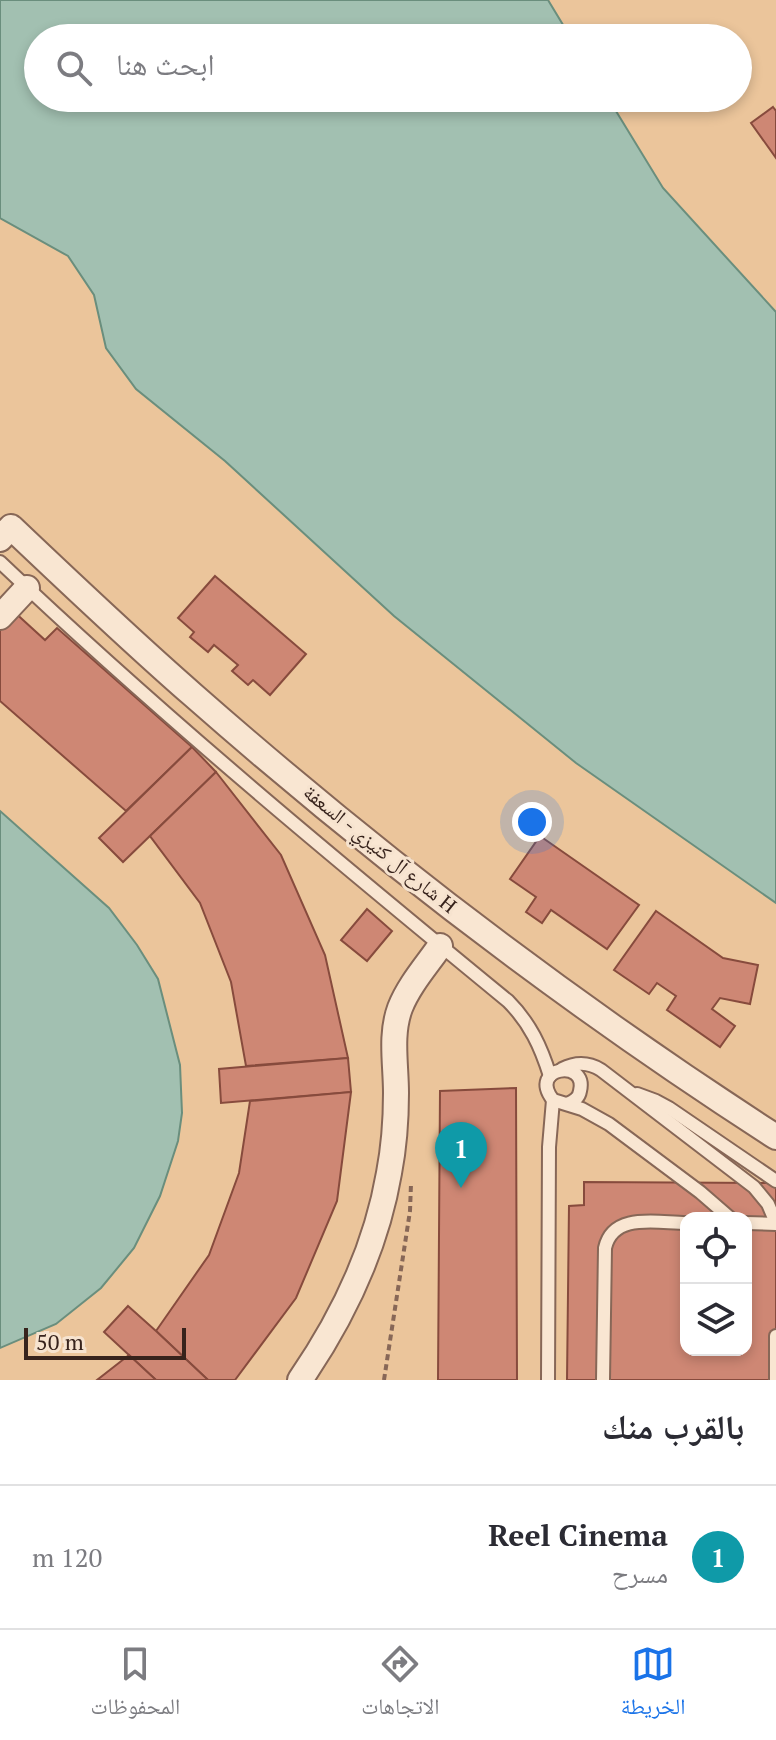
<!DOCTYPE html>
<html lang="ar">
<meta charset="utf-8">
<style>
body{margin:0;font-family:"PT Serif","Noto Naskh Arabic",serif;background:#f7f7f7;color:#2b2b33;direction:rtl}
.controls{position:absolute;right:24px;bottom:24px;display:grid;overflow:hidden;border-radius:16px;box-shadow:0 4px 12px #0003}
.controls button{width:72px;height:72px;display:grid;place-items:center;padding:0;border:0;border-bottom:2px solid #e1e1e2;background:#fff;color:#2b2b33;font:40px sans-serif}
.scale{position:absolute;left:24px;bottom:20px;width:162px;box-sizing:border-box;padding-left:8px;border:4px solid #37231c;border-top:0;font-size:22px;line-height:28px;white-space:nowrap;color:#37231c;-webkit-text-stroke:6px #f6e3cf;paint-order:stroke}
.you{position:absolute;left:532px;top:822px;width:28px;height:28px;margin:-20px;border:6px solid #fff;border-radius:50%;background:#1a73e8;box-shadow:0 0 0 12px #1a73e833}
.badge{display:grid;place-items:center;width:52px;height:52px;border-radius:50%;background:#1a73e8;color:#fff;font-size:26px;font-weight:700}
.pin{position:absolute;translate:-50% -66px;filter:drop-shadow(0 2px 4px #0008)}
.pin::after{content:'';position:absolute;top:42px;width:28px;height:24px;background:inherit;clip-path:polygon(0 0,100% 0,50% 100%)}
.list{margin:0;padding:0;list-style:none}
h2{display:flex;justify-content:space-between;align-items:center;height:104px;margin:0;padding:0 32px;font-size:34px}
h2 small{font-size:26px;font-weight:400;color:#7c7c81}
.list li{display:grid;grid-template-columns:52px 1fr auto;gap:24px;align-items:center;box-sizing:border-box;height:144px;padding:0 32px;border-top:2px solid #e1e1e2}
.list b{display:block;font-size:30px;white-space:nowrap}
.list p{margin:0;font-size:26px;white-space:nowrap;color:#7c7c81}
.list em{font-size:26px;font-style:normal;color:#7c7c81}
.icon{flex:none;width:44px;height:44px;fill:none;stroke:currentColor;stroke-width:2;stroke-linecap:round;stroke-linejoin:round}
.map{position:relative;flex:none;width:776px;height:1380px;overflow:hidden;direction:ltr}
.search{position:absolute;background:#fff;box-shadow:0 4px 12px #0003;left:24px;right:24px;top:24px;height:88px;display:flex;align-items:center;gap:20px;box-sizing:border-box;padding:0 28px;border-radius:44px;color:#7c7c81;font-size:30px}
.sheet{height:248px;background:#fff}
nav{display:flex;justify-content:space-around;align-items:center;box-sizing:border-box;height:112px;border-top:2px solid #e1e1e2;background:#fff;font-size:22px;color:#7c7c81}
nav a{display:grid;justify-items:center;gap:4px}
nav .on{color:#1a73e8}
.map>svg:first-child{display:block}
</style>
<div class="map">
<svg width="776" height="1380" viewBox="0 0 776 1380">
<rect width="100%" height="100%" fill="#efd7bf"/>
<g fill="#ebc59b" fill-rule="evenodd">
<path d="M 548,0 L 776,0 L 776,312 L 663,188 L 608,98 L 738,98 L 738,38 L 571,38 Z"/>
<path d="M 0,218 L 68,256 L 94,295 L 106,348 L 136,389 L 225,461 L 394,616 L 576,763 L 776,903 L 776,1380 L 0,1380 L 0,1348 L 57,1324 L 101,1288 L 178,1141 L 182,1113 L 180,1065 L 158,978 L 137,945 L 109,908 L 0,811 ZM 686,1218 L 746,1218 L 746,1350 L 686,1350 Z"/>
</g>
<g fill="#a2c0b1" stroke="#6a8e7d" stroke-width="2">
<path d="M 0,0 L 548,0 L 571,38 L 38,38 L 38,98 L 608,98 L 663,188 L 776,312 L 776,903 L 576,763 L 394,616 L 225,461 L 136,389 L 106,348 L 94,295 L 68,256 L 0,218 Z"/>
<path d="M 0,811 L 109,908 L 137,945 L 158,979 L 180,1065 L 182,1113 L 178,1141 L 160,1196 L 134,1248 L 101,1288 L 56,1324 L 0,1348 Z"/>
</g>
<g fill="#ce8774" stroke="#874b3d" stroke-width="2" fill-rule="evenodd">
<path d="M 773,107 L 776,111 L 776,158 L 751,123 Z"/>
<path d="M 215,576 L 306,654 L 270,695 L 253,680 L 248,685 L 232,671 L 238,665 L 214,645 L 208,652 L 190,637 L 194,632 L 178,618 Z"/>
<path d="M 11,609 L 45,640 L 57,628 L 192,747 L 126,811 L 0,701 L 0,621 Z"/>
<path d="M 192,747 L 216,772 L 123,862 L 99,838 Z"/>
<path d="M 216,772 L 281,855 L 325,955 L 348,1058 L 246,1066 L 231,982 L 200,903 L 150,836 Z"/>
<path d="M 540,836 L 639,905 L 607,949 L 551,910 L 542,923 L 526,912 L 536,897 L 510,879 Z"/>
<path d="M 367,909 L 392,931 L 367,961 L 341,940 Z"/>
<path d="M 656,911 L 723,958 L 758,965 L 750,1004 L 720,998 L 712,1009 L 735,1026 L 720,1047 L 667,1010 L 676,996 L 657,983 L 649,994 L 614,970 Z"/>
<path d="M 348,1058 L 351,1092 L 221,1103 L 219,1069 Z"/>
<path d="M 516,1088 L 517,1380 L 438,1380 L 440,1091 Z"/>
<path d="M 351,1092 L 337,1201 L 296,1298 L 235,1380 L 208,1380 L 156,1331 L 209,1255 L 239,1173 L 250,1101 Z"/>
<path d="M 584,1182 L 776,1183 L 776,1380 L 567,1380 L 569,1206 L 584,1205 ZM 686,1218 L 746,1218 L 746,1350 L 686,1350 Z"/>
<path d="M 128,1306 L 156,1331 L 208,1380 L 156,1380 L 104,1332 Z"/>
<path d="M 129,1355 L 156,1380 L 97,1380 Z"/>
</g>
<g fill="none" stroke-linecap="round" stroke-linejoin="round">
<defs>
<g id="service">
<path d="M 0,562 C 162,716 335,859 508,1001 C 530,1023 541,1047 550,1076"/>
<path d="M 562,1069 C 576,1062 588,1062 601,1070 L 754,1187 L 768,1204 L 776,1223"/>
<path d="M 637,1094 L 656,1101 L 669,1108 L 776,1181"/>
<path d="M 567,1104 C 574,1101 579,1098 580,1091 C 588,1058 527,1067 553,1100 L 582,1109 L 609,1124 L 700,1192 L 730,1218"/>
<path d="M 746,1223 L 776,1224"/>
<path d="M 548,1380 L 549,1147 L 553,1100"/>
<path d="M 603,1380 L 605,1248 C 613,1212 657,1223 686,1223"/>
<path d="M 776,1380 L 776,1336"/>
</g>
<g id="minor">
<path d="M 0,539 L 11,527 C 71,584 131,641 193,695 C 376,856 571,1005 776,1137"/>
<path d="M 0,617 L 27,588"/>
<path d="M 300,1380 C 344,1316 376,1249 389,1173 C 394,1147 396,1119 396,1093 C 396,1064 390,1035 400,1008 C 409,985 427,965 440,946"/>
</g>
</defs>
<use href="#service" stroke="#876757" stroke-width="16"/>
<use href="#minor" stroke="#876757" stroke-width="28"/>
<path stroke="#876757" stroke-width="4" stroke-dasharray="6 4" stroke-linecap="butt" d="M 384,1380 L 410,1211 L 411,1184"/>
<use href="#service" stroke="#f9e6d2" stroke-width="12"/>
<use href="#minor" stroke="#f9e6d2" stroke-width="24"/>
</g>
<g text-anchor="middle" stroke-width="6" stroke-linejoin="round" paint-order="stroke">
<g font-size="20" fill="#37231c" stroke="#f6e3cf">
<text transform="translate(380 849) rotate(39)" y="7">شارع آل كنيزي - السعفة H</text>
</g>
</g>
</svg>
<div class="controls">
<button><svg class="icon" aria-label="locate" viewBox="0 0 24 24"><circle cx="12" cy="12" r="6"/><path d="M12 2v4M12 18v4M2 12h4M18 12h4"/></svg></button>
<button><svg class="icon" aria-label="layers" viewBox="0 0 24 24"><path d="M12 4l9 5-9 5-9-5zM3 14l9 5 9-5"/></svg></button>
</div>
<div class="scale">50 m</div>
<div class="you"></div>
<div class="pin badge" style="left:461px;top:1188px;background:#0f9aa8">1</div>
<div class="search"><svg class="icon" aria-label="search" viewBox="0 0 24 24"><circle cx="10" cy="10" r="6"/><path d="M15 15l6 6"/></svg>ابحث هنا</div>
</div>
<section class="sheet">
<h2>بالقرب منك<small></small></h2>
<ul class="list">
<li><span class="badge" style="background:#0f9aa8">1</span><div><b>Reel Cinema</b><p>مسرح</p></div><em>120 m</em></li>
</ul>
</section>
<nav>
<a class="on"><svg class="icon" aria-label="map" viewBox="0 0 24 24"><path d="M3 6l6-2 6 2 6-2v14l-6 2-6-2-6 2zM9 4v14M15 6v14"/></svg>الخريطة</a>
<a><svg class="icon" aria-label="directions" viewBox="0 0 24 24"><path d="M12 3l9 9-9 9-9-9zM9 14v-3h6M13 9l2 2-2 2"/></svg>الاتجاهات</a>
<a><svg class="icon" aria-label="saved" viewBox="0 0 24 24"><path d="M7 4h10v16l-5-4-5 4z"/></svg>المحفوظات</a>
</nav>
